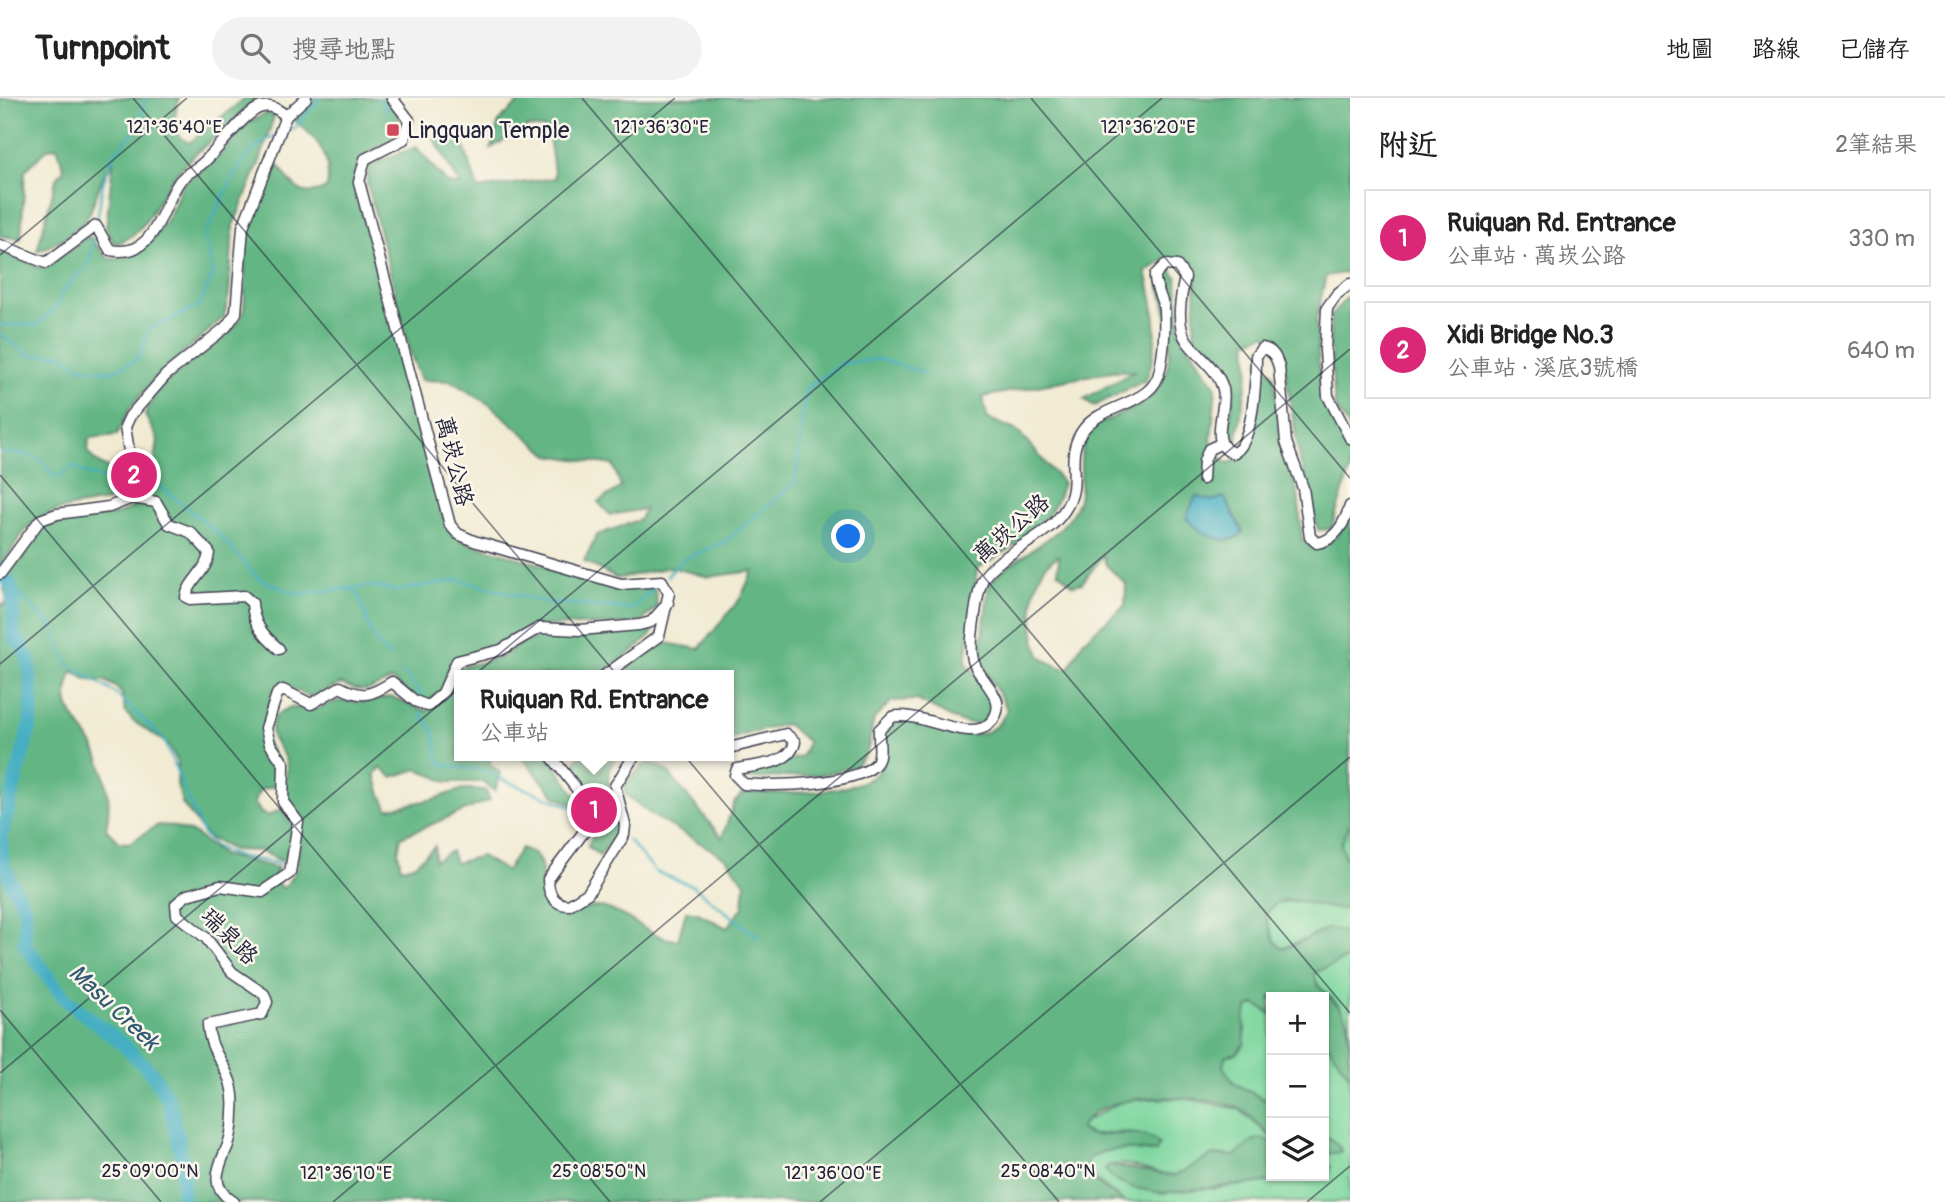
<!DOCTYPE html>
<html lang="zh-TW">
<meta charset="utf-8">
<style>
body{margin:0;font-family:Pangolin,"LXGW WenKai TC",sans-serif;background:#f2f2f2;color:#222}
.controls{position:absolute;right:21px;bottom:21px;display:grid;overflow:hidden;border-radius:0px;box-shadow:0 2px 5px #0004}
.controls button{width:63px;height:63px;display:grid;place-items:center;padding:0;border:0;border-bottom:2px solid #e0e0e0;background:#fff;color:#222;font:35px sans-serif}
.you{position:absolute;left:849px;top:439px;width:24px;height:24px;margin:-18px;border:5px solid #fff;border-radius:50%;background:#1a73e8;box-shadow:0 0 0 10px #1a73e833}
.badge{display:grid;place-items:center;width:46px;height:46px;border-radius:50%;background:#db2777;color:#fff;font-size:23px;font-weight:700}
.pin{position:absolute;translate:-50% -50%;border:4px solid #fff;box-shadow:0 2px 7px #0006}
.popup{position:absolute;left:454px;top:572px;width:280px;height:91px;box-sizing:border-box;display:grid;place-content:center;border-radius:0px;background:#fff;filter:drop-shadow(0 2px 5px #0005);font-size:23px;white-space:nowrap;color:#767676}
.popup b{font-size:26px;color:#222}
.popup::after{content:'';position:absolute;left:50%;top:100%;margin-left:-14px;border:14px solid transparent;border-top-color:#fff}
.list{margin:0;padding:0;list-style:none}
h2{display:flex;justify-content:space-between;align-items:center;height:91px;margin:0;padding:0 28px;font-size:30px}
h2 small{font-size:23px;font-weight:400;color:#767676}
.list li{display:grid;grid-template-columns:46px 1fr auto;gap:21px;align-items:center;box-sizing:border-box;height:98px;margin:0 14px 14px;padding:0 14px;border:2px solid #e0e0e0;border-radius:0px}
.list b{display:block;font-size:26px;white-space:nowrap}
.list p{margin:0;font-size:23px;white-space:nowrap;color:#767676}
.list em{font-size:23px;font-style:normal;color:#767676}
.icon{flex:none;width:38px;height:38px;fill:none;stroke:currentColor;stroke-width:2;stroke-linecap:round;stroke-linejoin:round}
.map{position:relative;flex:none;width:1350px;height:1104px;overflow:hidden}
header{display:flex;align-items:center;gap:42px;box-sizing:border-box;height:98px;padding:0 35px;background:#fff;border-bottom:2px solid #e0e0e0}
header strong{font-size:33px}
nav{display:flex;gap:38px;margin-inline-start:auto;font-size:24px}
.search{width:490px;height:63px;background:#f2f2f2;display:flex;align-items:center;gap:18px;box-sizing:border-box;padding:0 24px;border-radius:38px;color:#767676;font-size:26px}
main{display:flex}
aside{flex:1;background:#fff}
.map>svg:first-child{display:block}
</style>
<header>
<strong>Turnpoint</strong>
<div class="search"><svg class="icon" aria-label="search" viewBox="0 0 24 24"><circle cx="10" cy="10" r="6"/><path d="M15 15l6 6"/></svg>搜尋地點</div>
<nav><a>地圖</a><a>路線</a><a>已儲存</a></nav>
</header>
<main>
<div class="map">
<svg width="1350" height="1104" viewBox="0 0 1350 1104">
<rect width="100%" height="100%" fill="#fbf7ec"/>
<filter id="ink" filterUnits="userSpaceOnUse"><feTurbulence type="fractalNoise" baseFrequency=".0143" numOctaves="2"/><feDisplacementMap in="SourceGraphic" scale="14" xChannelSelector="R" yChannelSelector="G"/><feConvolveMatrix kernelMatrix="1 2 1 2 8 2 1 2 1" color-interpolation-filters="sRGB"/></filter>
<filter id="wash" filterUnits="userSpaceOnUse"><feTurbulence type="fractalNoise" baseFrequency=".00686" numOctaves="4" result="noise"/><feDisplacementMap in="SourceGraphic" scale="28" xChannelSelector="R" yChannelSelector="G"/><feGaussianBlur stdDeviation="1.57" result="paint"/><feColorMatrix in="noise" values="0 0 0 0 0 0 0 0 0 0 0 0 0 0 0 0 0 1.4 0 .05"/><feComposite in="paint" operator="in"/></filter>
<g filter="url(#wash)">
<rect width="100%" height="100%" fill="#f1ebd3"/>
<g fill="#7ad59c" stroke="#4e7c6c" stroke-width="2">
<path d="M 1350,724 L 1350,762 C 1334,752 1344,738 1350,724 Z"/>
<path d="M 1293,803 C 1310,803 1338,814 1350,809 L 1350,835 L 1306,841 L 1281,850 L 1275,844 L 1265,817 L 1277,805 Z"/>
<path d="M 1345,861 L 1350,862 L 1350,963 C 1346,944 1350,926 1340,909 C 1331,896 1316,892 1314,875 Z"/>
<path d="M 1255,906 L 1271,916 L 1271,1005 L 1235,986 L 1223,969 L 1225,958 L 1237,955 L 1246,934 L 1244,921 L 1248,910 Z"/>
<path d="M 1324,941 L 1350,979 L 1350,1104 L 1124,1104 L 1087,1074 L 1086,1064 C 1102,1047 1130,1051 1151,1054 L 1155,1042 L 1126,1034 L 1092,1037 L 1080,1031 L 1084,1024 L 1124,1002 L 1184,1000 L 1239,1011 L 1271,1039 L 1271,1046 L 1261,1040 L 1234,1058 L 1213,1057 L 1175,1078 C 1155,1078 1123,1058 1105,1070 C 1108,1075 1115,1079 1122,1083 C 1153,1101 1180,1087 1213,1091 L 1328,1076 L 1331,1069 L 1324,1065 L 1324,1056 L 1341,1054 L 1340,1050 L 1324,1036 Z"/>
</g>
<g fill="#63b684" stroke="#426c60" stroke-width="2" fill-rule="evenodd">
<path d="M 0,0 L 179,0 C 174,19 169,35 189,45 L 245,0 L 263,0 L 256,2 C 231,27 202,48 178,73 C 155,99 151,135 115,146 L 106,131 L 113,63 C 100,78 98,96 90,114 C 81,132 55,147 37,153 L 56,82 L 64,71 L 57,49 L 47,51 L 25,73 L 21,141 L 0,138 Z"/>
<path d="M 313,0 L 386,0 L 398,14 L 401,34 C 383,53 359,49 354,78 L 378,179 L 419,316 L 441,413 L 449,432 L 462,443 L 614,488 L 650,488 L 656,494 L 657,509 L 642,523 L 631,526 L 532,528 L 496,550 L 459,559 L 451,564 L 440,594 L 427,604 L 417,602 L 392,582 C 366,592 369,597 341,586 L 310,599 C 297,593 285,585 272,595 L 263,631 L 267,646 L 281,667 L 278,687 L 260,692 L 254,704 L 261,715 L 268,718 L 281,711 L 293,727 L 287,761 L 281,763 L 261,753 L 233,752 L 207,739 L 182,705 L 177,686 L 178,665 L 169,647 L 133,623 L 125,613 L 122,596 L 116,589 L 105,583 L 87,582 L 73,573 C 55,614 82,622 97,656 C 107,679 112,707 106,731 L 119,744 L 129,745 L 158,727 L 172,728 L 195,736 L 222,757 L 278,770 L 274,780 L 281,790 L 286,788 L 297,770 L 302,724 C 294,713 286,705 285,690 C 285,683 287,675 287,668 C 284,647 262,644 276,617 L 290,609 L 314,612 L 338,603 L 364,604 L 391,599 L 426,613 L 442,601 L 451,589 L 454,576 L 461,569 L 499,560 L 524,544 L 555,535 L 630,533 L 656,525 L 651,537 L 638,549 L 600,577 L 459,577 L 459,658 L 488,658 L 491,667 L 500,675 L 495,693 L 484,684 L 447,684 L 418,671 L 392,679 L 381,670 L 375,676 L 381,697 L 388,711 L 434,701 L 463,691 L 485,692 L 490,702 L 401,739 L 398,754 L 401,770 L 414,767 L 435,748 L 434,763 L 451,753 L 455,765 L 481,758 L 506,773 L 521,750 C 557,760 532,790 548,808 C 564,826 586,804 605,810 C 631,817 650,841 678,842 L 686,813 L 698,815 L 727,830 L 743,809 L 745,785 L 726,760 L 653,718 L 625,696 L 625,685 L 649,663 L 666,672 L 722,740 L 734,705 L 743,695 C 772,696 859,697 878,674 C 887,663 885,650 883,637 C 904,593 980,674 1007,612 C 1000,592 983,577 980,557 L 989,487 C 1012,456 1064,443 1078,404 C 1086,382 1073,350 1092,332 C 1106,318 1129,316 1144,304 C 1184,275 1168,220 1158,180 L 1167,172 L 1172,173 L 1177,180 L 1180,235 L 1216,289 L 1211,343 L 1213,353 L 1227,365 C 1257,362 1262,287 1259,262 L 1262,260 L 1274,278 L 1281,343 L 1298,395 L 1302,442 L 1314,449 C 1332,449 1343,432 1350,417 L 1350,724 L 1341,746 L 1344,758 L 1350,762 L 1350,809 C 1326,819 1282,783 1265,818 L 1275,844 L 1282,850 L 1294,847 L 1328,830 L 1350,835 L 1350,862 L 1345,861 L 1314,875 L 1318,888 L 1340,910 L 1348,923 L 1350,979 L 1324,941 L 1324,899 L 1271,899 L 1271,916 L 1255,906 L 1248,910 L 1244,921 L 1245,945 L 1237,955 L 1225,958 L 1223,969 L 1235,986 L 1271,1005 L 1271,1039 C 1260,1028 1248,1013 1233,1008 C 1199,997 1099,990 1080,1031 C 1099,1048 1135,1023 1159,1046 L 1156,1054 C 1133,1053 1104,1045 1086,1064 L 1092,1081 L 1124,1104 L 0,1104 L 0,505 L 4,508 L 7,501 L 1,481 L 22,462 L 38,434 L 47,428 L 121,415 L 137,407 L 140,397 L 137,378 L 155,363 L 158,342 L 145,317 C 155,276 222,254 242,218 C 248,207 243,154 246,137 C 250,114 265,89 274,67 L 278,66 C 291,87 303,104 327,89 C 332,59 318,40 295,23 L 295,18 ZM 1196,399 L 1213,403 L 1224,399 L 1243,434 C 1226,453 1199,433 1187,421 ZM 1103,457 L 1106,467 L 1126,486 L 1125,507 L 1083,543 L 1069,570 C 1063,571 1043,563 1040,557 C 1028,531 1028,470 1059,458 L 1058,474 L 1073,487 L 1082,485 Z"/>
<path d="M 524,0 L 1350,0 L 1350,174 L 1326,178 L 1316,223 L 1321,301 L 1350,357 L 1350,372 L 1331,431 L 1318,432 L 1300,363 L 1282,253 L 1265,236 L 1247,244 L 1249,272 L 1236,345 L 1227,340 L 1235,288 L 1194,238 L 1196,178 L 1183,165 L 1164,162 L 1146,174 C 1156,211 1161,245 1146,282 L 1094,308 L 1084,301 L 1134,273 L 1112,273 L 983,299 L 987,320 L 1018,333 L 1063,385 C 1049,434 1017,445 977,471 L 966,565 L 998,601 L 996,614 L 978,626 L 960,624 L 917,602 L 892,603 L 874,621 L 867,655 L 855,668 L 820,677 L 748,681 L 747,676 L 802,658 L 808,644 L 786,626 L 729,641 L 729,577 L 620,577 L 619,574 L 666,545 L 699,551 L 740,501 L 753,473 L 708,479 L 670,469 L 617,481 L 584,463 L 597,437 L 639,422 L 645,411 L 610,417 L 598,404 L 621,389 L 613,367 L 549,357 L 490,307 L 451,283 L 421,282 L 411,257 L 367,84 L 369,67 L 416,49 L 448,86 L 460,87 L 434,40 L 458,30 L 478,91 L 555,80 L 548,31 L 528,29 L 491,50 L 499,23 Z"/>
<path d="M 268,15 L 274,18 L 260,63 L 233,128 L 229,196 L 224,219 L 154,281 L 130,310 L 117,337 L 89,340 L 88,354 C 97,367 106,370 122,374 L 125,391 L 113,402 C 87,407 48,409 29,428 C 18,439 11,456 0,468 L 0,153 L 44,171 L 89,138 L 107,160 C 139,166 161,134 174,108 C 176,102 178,93 182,88 C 191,77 206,70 216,61 C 233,44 244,23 268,15 Z"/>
<path d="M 1350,196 L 1350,331 L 1335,309 L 1330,245 L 1331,217 Z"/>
<path d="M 521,658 L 548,658 L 587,713 L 555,698 Z"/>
<path d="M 579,658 L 618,658 C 598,679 614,696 618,719 C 620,733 607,748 600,758 L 587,748 L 605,719 L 599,703 L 572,672 Z"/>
<path d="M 1324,1036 L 1338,1047 L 1341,1054 L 1324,1056 Z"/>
<path d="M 1261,1040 L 1271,1046 L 1271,1078 L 1323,1078 L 1162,1095 L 1134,1090 L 1113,1081 L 1105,1072 L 1109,1067 L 1175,1078 L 1213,1057 L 1234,1058 L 1254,1042 Z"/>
</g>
<path fill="#44aec2" stroke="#33687e" stroke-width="2" d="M 1196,398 L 1213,403 L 1224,399 L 1243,434 C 1226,453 1199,433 1186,420 Z"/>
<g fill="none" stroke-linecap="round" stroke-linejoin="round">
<g stroke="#44aec2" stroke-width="2.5">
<path d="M 378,0 L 388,12"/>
<path d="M 284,34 L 296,29 L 320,0"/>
<path d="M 97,122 L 103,85 L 114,56 L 140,27 L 145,0"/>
<path d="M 0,227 L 37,227 L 58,207 L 62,194 L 89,165 L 95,136"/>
<path d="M 0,236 L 31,258 L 61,256 L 78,268 L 111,274 L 138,261 L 149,231 L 200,207 L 213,176 L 205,136 C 225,101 235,56 274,38"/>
<path d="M 0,355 C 14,356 29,354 41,363 C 48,368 48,376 56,380 L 73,368 C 92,380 110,384 132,382"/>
<path d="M 138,381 L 159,387 L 219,436 L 259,481 L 297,496 L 373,488 L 396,493 L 459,482 L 545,504 L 632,511 L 656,487"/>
<path d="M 667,478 L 684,461 L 725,444 L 795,385 L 806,291 L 840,266 L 879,261 L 924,275"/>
<path d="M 12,490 L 52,529 L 69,567 L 115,595 L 164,642 L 203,736 L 215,749 L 232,757 L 280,766"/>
<path d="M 348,491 L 359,497 L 372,538 L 390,560"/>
<path d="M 403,574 L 421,596 L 420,601"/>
<path d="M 420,614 L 434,633 L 439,664 C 460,675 478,665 498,680 L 587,715"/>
<path d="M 599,721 L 618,734"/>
<path d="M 628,742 L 656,774 L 693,788 L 758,839"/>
</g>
<path stroke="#44aec2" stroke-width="14" d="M 0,471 L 12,490 L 14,540 L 21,546 L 29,563 L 32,603 L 30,628 L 1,738 L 3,768 L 25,811 L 25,847 L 65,901 L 123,946 L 153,976 L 168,1001 L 178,1041 L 183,1067 L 182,1104"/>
</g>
</g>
<g filter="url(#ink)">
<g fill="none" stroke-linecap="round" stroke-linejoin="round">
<defs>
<g id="minor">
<path d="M 392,0 L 409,22 L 404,41 L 365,61 L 359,84 L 450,427 L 458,436 L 474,443 L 621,486 L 662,483 L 669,495 L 659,538 L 605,577"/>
<path d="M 0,147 L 46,165 L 96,128 L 110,152 C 155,161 160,112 179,84 C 184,76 197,71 204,64 C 218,52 246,12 262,9 C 272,7 279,12 286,18"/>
<path d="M 1350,186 L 1337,196 L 1327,210 L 1325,252 L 1328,298 L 1350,340"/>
<path d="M 1203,381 L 1204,363 L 1209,351 L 1220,346"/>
<path d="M 132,400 L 156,404 L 169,426 L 190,434 L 209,454 C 208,473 189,482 186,499 L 190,501 L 244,498 L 252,505 C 253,526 263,537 279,551"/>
<path d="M 0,476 L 40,422 L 57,416 L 109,409 L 132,400 L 134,383 L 125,329 L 130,318 L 166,277 L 226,229 L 236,215 L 243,129 L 286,18 L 306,0"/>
<path d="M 729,650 L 786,636 L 795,644 C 790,667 756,667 737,671 L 735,677 L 744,686 C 770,689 863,687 877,664 C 882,656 878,641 879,632 L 892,619 C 918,612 969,645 989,626 C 1015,601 974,582 972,557 C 970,541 977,497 982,483 C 992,461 1039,442 1056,423 C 1089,388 1062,366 1081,335 C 1099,304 1154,310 1160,271 C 1164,252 1165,231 1164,212 C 1163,200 1154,189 1155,177 L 1165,167 L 1177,168 L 1185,179 C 1181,197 1175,227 1187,243 C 1199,260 1217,269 1223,291 C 1228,311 1207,346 1233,355 C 1254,348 1256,278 1256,258 L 1262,250 C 1273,252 1276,259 1279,269 L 1286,344 L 1303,390 L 1310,439 L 1317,445 C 1335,443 1345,424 1350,408"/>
<path d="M 551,658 L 594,713 L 583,735 L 548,781 C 548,795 554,807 569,807 L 588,795 L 624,737 L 625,727 L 615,688 L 634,658"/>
<path d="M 234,1104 C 207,1088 219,1069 228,1047 C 231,1038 233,1025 233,1014 C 237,970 210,962 208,927 L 262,916 L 267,904 L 264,896 L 232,874 L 206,840 L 177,817 L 176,806 L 187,797 L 220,788 L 262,794 L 290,775 L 298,724 L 283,704 L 284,666 L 270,646 L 266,630 L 277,596 L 283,592 L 311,606 L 340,589 C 362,601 372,597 392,584 L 415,603 L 428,608 L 443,595 L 457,563 L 501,552 L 539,530 L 580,532 L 639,527 L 651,524 L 668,505"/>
</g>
</defs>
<use href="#minor" stroke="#414052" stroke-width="13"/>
<use href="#minor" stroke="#fff" stroke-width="10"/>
</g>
</g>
<path fill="none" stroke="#22223b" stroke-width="2" stroke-opacity="0.45" d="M 133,0 L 1059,1104M 582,0 L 1350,915M 1031,0 L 1350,380M 0,157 L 187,0M 0,377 L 610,1104M 0,566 L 675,0M 0,912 L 161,1104M 0,975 L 1162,0M 333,1104 L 1350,251M 820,1104 L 1350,659M 1307,1104 L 1350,1068"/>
<rect fill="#d1495b" stroke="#fbf7ec" stroke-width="2.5" x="386" y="25" width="14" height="14" rx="3.5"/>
<g text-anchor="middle" stroke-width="5" stroke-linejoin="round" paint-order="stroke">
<g font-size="23" fill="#22223b" stroke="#fbf7ec" text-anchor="start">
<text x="407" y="40">Lingquan Temple</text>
</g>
<g font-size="23" fill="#22223b" stroke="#fbf7ec">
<text transform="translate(455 363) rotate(76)" y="8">萬崁公路</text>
<text transform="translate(1011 430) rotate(-41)" y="8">萬崁公路</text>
<text transform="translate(230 838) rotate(45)" y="8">瑞泉路</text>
</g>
<g font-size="24" font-style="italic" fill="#305a71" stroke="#fbf7ec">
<text transform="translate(114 909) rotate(43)" y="8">Masu Creek</text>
</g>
</g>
<g font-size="18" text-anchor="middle" fill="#22223b" stroke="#fbf7ec" stroke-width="5" stroke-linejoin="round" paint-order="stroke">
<text x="174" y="35">121°36'40"E</text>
<text x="661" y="35">121°36'30"E</text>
<text x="1148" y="35">121°36'20"E</text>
<text x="150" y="1079">25°09'00"N</text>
<text x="599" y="1079">25°08'50"N</text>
<text x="1048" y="1079">25°08'40"N</text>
<text x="346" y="1081">121°36'10"E</text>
<text x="833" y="1081">121°36'00"E</text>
</g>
</svg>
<div class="controls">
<button>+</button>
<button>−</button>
<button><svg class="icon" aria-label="layers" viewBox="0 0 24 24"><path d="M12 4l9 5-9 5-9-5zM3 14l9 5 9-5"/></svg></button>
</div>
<div class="you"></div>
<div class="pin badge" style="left:594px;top:712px">1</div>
<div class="popup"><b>Ruiquan Rd. Entrance</b>公車站</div>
<div class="pin badge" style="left:134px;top:377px">2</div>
</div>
<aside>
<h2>附近<small>2筆結果</small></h2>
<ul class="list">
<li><span class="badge">1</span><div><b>Ruiquan Rd. Entrance</b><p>公車站 · 萬崁公路</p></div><em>330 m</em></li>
<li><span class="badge">2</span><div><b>Xidi Bridge No.3</b><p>公車站 · 溪底3號橋</p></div><em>640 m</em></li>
</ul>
</aside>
</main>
